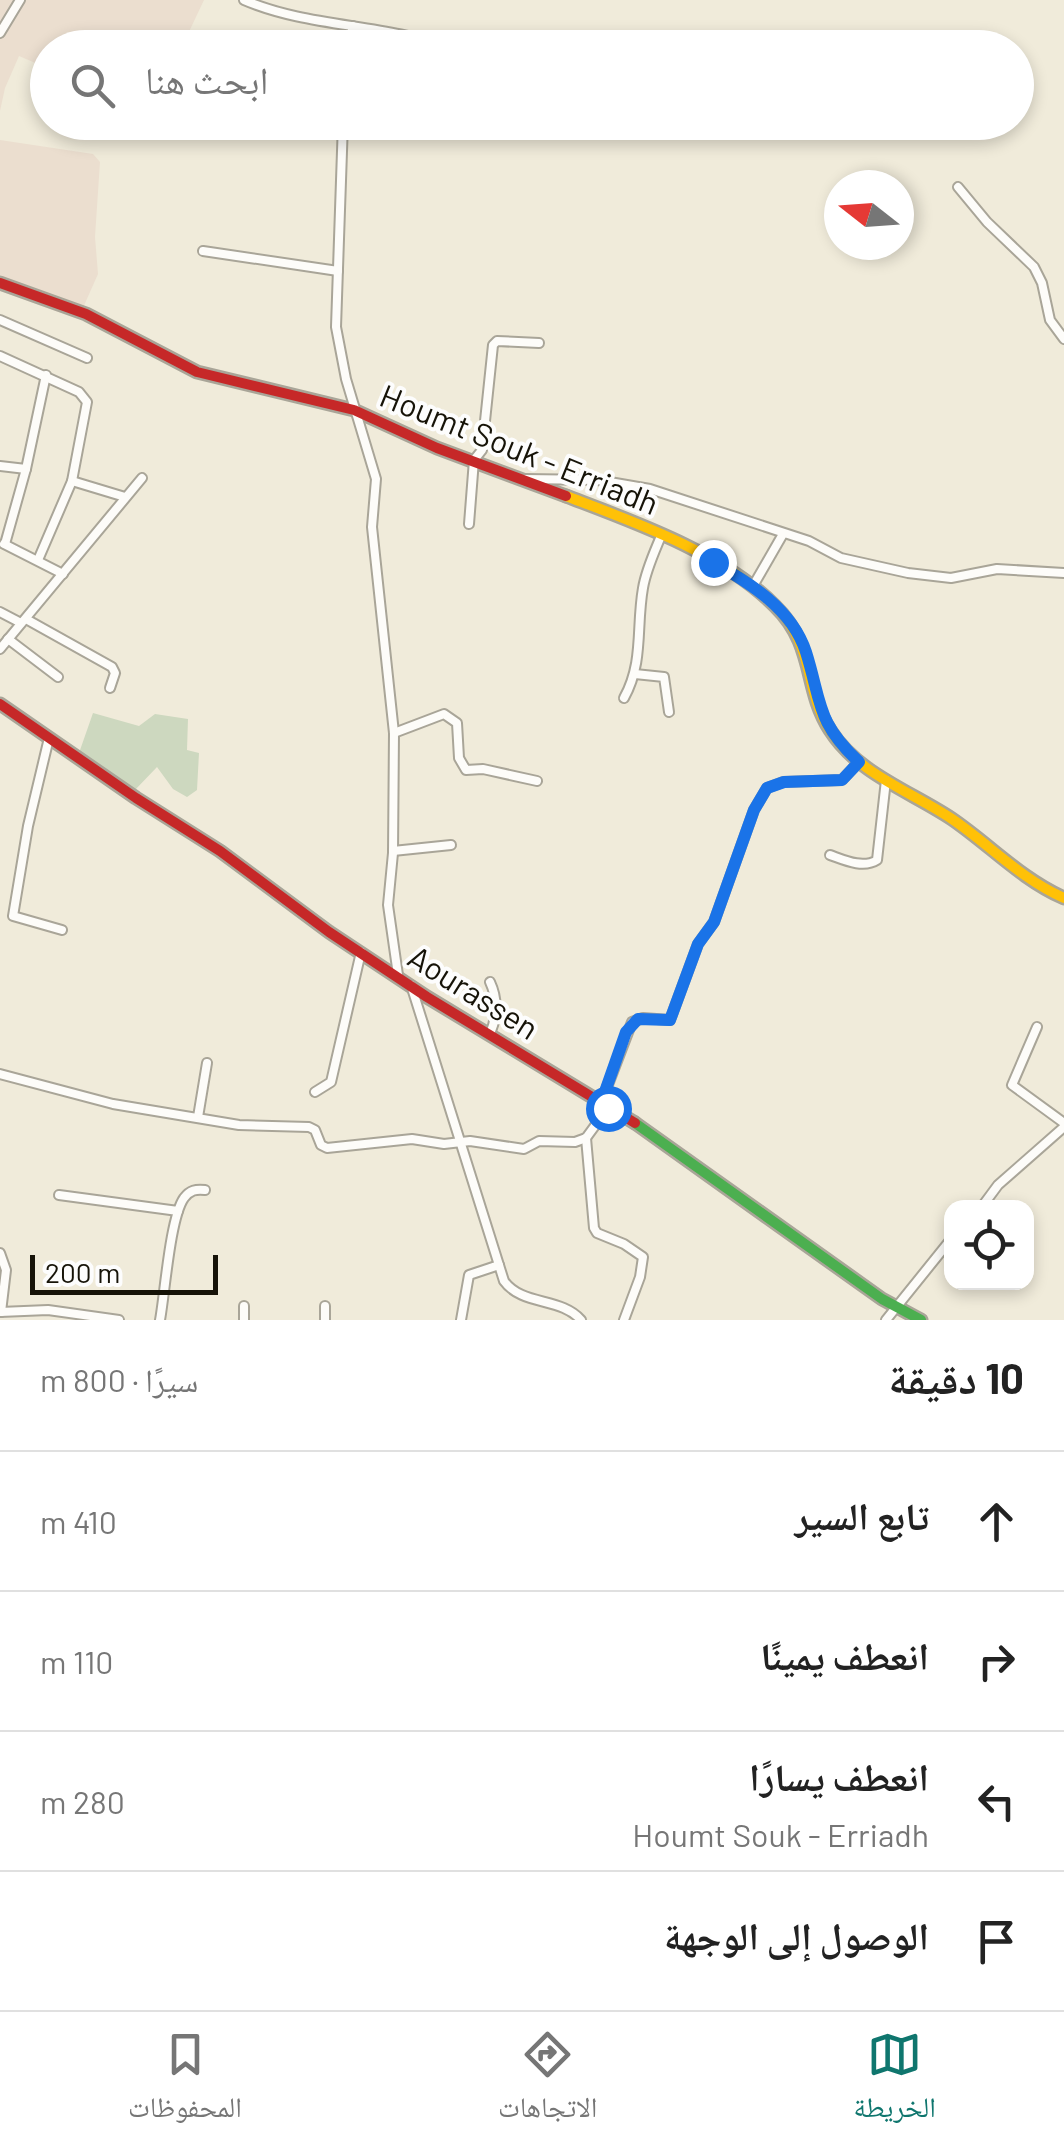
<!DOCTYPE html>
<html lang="ar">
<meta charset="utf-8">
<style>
body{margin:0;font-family:Barlow,"Noto Naskh Arabic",sans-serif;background:#f2f2f2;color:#222;direction:rtl}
.controls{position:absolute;right:30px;bottom:30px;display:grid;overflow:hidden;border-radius:20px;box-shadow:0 5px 15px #0003}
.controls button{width:90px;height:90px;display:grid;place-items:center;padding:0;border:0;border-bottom:2px solid #e0e0e0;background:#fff;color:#222;font:50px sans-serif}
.compass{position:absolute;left:824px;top:170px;width:90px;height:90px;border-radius:50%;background:#fff;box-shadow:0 5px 15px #0003;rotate:287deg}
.scale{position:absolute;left:30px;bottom:25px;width:188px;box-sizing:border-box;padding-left:10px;border:5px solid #161308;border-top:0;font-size:28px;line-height:35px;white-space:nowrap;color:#161308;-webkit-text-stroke:8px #fdfdfd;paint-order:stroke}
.stop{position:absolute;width:30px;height:30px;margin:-22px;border:8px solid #1a73e8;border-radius:50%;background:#fff}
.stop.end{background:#1a73e8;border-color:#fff;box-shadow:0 2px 10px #0008}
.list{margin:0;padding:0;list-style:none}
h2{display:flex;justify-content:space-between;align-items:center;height:130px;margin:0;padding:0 40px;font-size:42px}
h2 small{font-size:32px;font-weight:400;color:#767676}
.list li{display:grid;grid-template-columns:65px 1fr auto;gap:30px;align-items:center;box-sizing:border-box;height:140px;padding:0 40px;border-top:2px solid #e0e0e0}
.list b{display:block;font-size:38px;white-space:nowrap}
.list p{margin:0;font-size:32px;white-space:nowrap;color:#767676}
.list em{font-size:32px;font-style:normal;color:#767676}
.icon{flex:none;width:55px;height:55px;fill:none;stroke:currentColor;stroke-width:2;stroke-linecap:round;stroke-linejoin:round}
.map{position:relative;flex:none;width:1064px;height:1320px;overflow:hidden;direction:ltr}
.search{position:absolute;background:#fff;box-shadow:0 5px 15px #0003;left:30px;right:30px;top:30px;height:110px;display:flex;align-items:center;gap:25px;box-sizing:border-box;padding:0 35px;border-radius:55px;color:#767676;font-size:38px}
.sheet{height:690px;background:#fff}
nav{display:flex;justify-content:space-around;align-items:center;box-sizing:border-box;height:140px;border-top:2px solid #e0e0e0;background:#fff;font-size:28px;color:#767676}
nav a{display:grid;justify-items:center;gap:5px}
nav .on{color:#0f766e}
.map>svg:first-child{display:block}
</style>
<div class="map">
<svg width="1064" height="1320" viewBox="0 0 1064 1320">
<rect width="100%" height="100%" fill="#f0ebda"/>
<g fill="#ebdecf">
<path d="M 0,0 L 204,0 L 186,38 L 174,47 L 157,47 L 122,38 L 117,47 L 48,48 L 47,68 L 19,56 L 5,88 L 0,111 Z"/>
<path d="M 0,140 L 93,154 L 100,162 L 95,237 L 98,274 L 78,319 L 0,291 Z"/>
</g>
<path fill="#cdd8bf" d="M 93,713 L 139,726 L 155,714 L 188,719 L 187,750 L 199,753 L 197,790 L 187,797 L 173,789 L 157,767 L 134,791 L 79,753 Z"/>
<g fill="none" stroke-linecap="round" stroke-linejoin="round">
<defs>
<g id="street">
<path d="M 244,0 C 309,28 383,23 449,48"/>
<path d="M 0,33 L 20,0"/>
<path d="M 347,48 L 353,26"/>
<path d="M 343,122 L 336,327 L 346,379 L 376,479 L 372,527 L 394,733 L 393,853 L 388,905 L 398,975"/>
<path d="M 958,187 L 987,222 L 1034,267 L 1042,283 L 1050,320 L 1064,339"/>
<path d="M 203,251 L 338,271"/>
<path d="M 0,320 L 87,358"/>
<path d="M 0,356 L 79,392 L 87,402 L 72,481 L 38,560"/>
<path d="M 0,466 L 26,469"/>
<path d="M 525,479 L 598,480 L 650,489 L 809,541 L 841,558 L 908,573 L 951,578 L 997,569 L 1064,573"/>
<path d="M 72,481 L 125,497"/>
<path d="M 469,524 L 474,460 L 482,450 L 483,440 L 493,345 L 497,341 L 539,343"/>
<path d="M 4,544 L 63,574"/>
<path d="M 5,544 L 26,469 L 46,375"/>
<path d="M 753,586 L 783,534"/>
<path d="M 0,612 L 21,623"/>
<path d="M 26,619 L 112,667 L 115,673 L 110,688"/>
<path d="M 8,639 L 58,677"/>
<path d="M 0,649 L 142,478"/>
<path d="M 635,674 L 664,677 L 669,712"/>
<path d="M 624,698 C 644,662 636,627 643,588 C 646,570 654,553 661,536"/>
<path d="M 394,733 L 444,714 L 457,723 L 459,758 L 466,770 L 483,769 L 537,781"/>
<path d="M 49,738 L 28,826 L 13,916 L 62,930"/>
<path d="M 393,851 L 451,845"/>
<path d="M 830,855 C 844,860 863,869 877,860 L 886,780"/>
<path d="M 411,985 L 504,1281 C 522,1306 561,1297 581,1320"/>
<path d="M 1037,1027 L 1012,1085 L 1064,1123"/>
<path d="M 490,1034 C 497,1017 498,999 490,982"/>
<path d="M 0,1074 L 113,1104 L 239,1125 L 309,1127 L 315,1130 L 321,1145 L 327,1148 L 412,1139 L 444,1144 L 470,1141 L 524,1149 L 539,1141 L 575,1142 L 586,1138 L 608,1108"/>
<path d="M 315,1092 L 331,1082 L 361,952"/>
<path d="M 601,1103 L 632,1022 L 643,1018 L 670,1020 L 698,944 L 714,922 L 754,810 L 767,788 L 783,782 L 842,780 L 859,762"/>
<path d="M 198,1117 L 207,1063"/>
<path d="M 586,1138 L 594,1228 L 597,1233 L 624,1244 L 643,1257 L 640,1277 L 624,1320"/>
<path d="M 59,1195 L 178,1211"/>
<path d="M 981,1208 L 998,1185 L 1064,1127"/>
<path d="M 0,1253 L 6,1270 L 1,1312"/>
<path d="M 0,1312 L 48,1310 L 119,1320"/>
<path d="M 160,1320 C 165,1293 170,1218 184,1198 C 190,1190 196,1189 205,1190"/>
<path d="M 244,1320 L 244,1306"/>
<path d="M 325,1320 L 325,1306"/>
<path d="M 461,1320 L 469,1275 L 499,1265"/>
<path d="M 886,1320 L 952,1238"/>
</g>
<path id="fast" d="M 635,1123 L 882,1299 L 921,1320"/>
<path id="slow" d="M 566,496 C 634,522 723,553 775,606 C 816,646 803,688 830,730 C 858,774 910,791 952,819 C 990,845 1021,879 1064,898"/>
<g id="jam">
<path d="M 0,283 L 86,314 L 197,372 L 354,410 L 437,448 L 566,496"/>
<path d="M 0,704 L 136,798 L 220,851 L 329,932 L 427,997 L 635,1123"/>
</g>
</defs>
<use href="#street" stroke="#a9a598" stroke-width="12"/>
<use href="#fast" stroke="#a9a598" stroke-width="15"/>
<use href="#slow" stroke="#a9a598" stroke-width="15"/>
<use href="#jam" stroke="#a9a598" stroke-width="15"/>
<use href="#street" stroke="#fdfcf9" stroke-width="8"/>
<use href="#fast" stroke="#4caf50" stroke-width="10"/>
<use href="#slow" stroke="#ffc107" stroke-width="10"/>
<use href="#jam" stroke="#c62828" stroke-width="10"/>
</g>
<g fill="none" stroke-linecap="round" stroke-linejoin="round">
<path stroke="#1a73e8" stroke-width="12" d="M 608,1108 L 601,1103 L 626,1032 L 638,1019 L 670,1020 L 698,944 L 714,922 L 754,810 L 767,788 L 784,782 L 842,780 L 859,762 C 816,722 822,703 806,652 C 792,609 750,583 713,562"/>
</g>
<g text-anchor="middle" stroke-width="8" stroke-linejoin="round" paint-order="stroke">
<g font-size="32" fill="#161308" stroke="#fdfdfd">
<text transform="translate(519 450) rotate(22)" y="11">Houmt Souk - Erriadh</text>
<text transform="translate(473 993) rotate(32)" y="11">Aourassen</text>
</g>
</g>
</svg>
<div class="controls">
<button><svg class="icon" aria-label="locate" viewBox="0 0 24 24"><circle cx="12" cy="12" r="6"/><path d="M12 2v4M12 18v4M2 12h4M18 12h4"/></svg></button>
</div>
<svg class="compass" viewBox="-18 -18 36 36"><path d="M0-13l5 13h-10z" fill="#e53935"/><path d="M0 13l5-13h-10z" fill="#767676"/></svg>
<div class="scale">200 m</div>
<div class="stop" style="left:608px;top:1108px"></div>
<div class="stop end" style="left:713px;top:562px"></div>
<div class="search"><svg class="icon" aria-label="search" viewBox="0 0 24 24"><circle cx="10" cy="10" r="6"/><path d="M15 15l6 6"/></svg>ابحث هنا</div>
</div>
<section class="sheet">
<h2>10 دقيقة<small>سيرًا · 800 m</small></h2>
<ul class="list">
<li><svg class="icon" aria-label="ahead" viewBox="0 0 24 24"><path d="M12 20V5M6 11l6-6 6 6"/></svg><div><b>تابع السير</b></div><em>410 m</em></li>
<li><svg class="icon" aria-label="right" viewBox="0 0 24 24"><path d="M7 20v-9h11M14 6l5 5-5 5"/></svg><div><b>انعطف يمينًا</b></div><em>110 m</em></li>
<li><svg class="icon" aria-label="left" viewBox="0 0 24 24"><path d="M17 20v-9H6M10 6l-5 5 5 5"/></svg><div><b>انعطف يسارًا</b><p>Houmt Souk - Erriadh</p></div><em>280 m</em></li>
<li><svg class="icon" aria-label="arrive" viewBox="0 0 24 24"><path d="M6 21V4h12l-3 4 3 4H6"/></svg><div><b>الوصول إلى الوجهة</b></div></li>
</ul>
</section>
<nav>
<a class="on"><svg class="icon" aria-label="map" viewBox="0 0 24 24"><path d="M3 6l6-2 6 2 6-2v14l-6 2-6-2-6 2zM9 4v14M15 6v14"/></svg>الخريطة</a>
<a><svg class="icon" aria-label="directions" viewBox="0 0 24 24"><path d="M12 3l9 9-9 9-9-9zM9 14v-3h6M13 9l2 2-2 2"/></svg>الاتجاهات</a>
<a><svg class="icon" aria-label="saved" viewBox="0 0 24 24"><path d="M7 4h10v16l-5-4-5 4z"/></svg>المحفوظات</a>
</nav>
